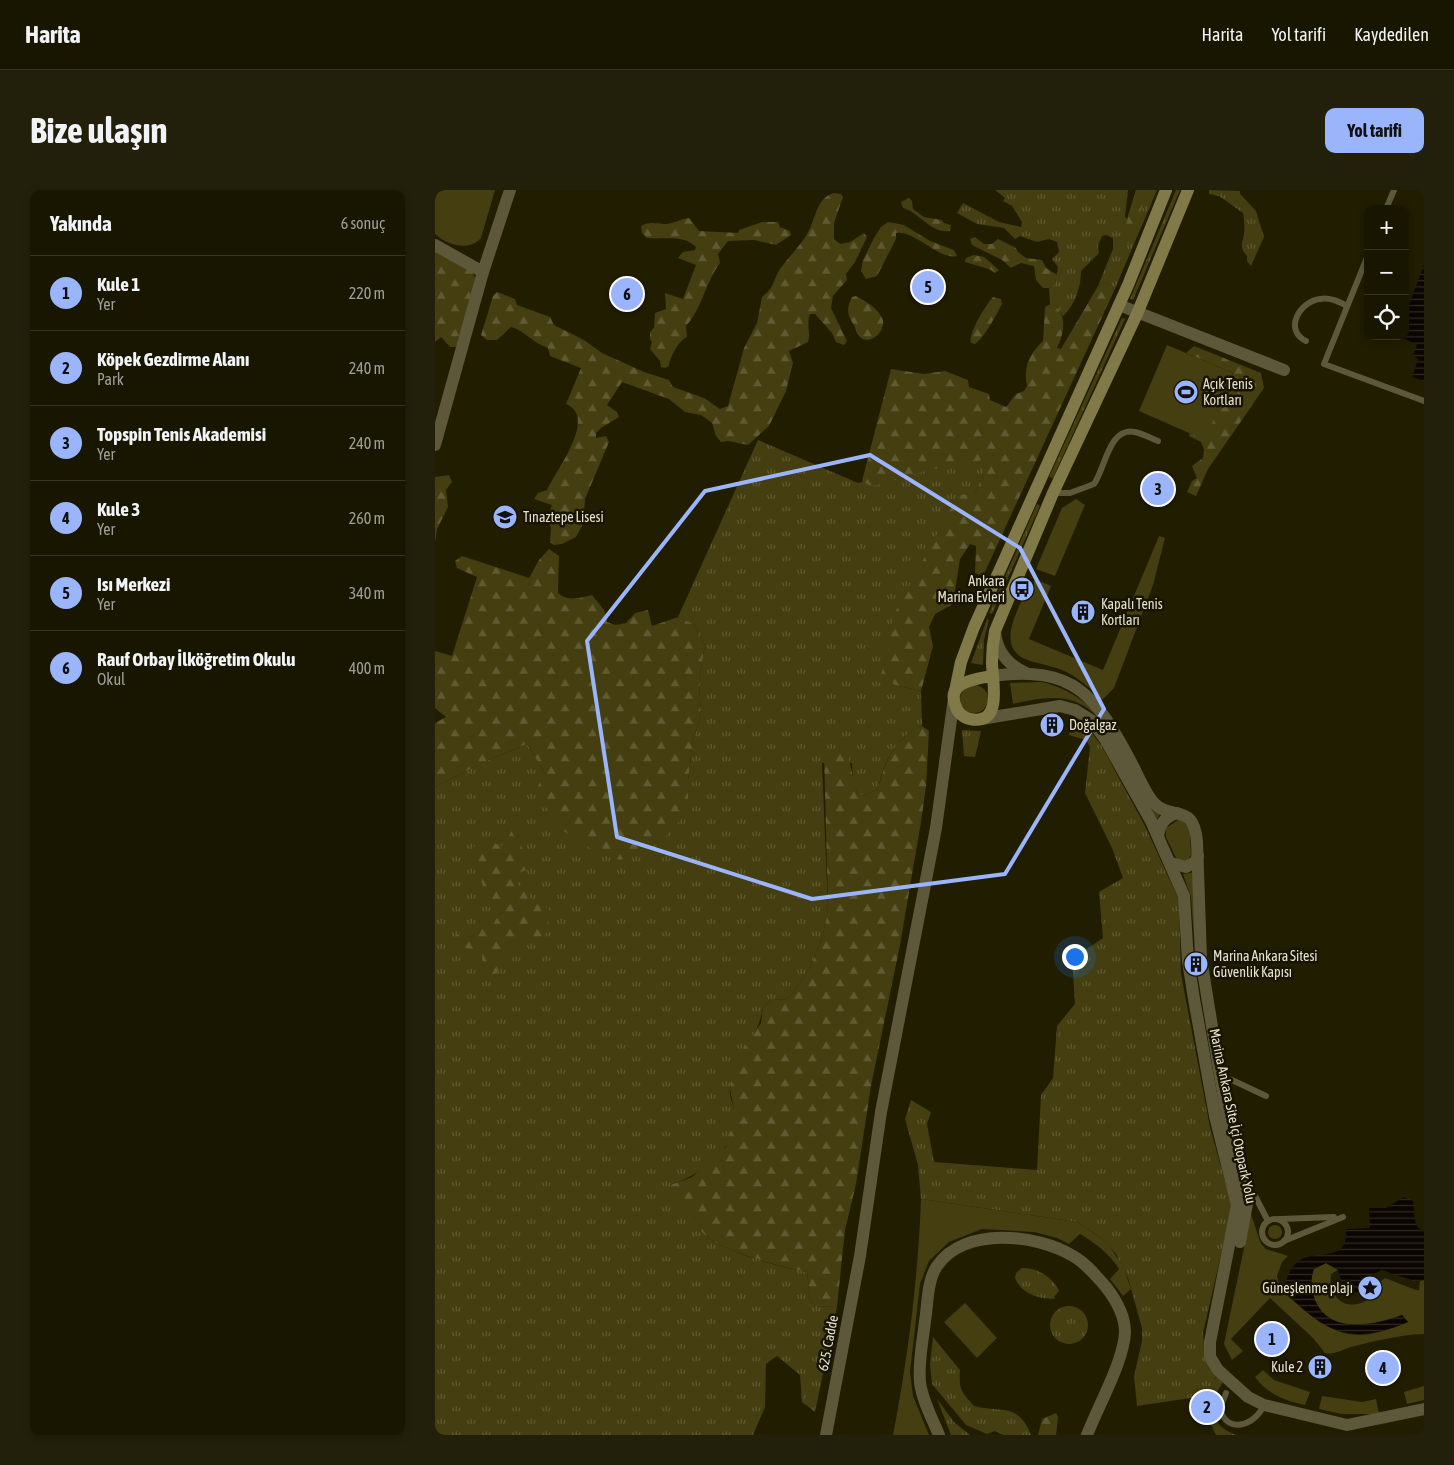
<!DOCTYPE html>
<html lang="tr">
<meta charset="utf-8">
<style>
body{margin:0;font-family:"Asap Condensed",sans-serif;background:#221f0a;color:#f1f3f6}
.controls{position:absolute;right:15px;top:15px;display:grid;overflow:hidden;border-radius:10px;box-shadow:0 2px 8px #0003}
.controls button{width:45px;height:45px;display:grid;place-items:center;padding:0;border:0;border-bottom:1px solid #373522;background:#191600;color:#f1f3f6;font:25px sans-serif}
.you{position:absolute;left:639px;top:766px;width:18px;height:18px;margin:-12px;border:4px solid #fff;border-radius:50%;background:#1a73e8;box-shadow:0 0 0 8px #1a73e833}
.badge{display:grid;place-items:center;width:32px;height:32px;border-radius:50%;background:#9bb5fd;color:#111;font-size:16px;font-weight:700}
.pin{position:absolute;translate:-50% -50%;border:2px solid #fff;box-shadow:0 1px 5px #0006}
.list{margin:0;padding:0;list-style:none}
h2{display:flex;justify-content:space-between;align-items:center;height:65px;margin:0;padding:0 20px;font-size:21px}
h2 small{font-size:16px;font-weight:400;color:#9f9f99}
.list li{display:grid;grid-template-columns:32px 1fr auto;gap:15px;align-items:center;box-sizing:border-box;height:75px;padding:0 20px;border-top:1px solid #373522}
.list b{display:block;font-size:19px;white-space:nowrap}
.list p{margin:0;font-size:16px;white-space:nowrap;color:#9f9f99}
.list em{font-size:16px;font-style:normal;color:#9f9f99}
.icon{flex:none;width:28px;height:28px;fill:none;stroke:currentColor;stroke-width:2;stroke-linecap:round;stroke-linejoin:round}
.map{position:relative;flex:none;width:989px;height:1245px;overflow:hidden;border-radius:10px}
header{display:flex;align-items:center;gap:30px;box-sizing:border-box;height:70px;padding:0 25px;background:#191600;border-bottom:1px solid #373522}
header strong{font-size:24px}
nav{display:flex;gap:28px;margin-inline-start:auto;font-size:18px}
.intro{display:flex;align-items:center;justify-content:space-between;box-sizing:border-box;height:120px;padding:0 30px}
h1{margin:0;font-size:35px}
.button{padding:12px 22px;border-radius:10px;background:#9bb5fd;color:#111;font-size:18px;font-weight:700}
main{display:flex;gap:30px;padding:0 30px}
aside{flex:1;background:#191600;border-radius:10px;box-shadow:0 2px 8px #0003}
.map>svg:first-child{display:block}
</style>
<header>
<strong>Harita</strong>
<nav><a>Harita</a><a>Yol tarifi</a><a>Kaydedilen</a></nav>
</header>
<div class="intro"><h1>Bize ulaşın</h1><a class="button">Yol tarifi</a></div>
<main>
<aside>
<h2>Yakında<small>6 sonuç</small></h2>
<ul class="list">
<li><span class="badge">1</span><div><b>Kule 1</b><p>Yer</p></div><em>220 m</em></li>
<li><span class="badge">2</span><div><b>Köpek Gezdirme Alanı</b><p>Park</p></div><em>240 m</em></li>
<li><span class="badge">3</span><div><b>Topspin Tenis Akademisi</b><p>Yer</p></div><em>240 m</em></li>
<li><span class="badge">4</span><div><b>Kule 3</b><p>Yer</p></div><em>260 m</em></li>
<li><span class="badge">5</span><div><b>Isı Merkezi</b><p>Yer</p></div><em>340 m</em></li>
<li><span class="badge">6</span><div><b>Rauf Orbay İlköğretim Okulu</b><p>Okul</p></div><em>400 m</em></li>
</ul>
</aside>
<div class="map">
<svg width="989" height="1245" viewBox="0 0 989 1245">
<defs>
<pattern id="grass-tufts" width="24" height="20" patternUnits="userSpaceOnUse" patternTransform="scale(1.25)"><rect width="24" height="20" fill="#443e10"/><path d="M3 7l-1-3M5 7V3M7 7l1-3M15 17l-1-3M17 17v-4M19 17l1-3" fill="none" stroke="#5f5a32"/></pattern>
<pattern id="forest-firs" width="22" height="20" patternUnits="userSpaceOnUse" patternTransform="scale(1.25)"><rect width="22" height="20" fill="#443e10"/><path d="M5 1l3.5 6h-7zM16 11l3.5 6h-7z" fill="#5f5a32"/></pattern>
<pattern id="water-rules" width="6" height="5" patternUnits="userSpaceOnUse" patternTransform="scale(1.25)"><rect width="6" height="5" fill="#0b0500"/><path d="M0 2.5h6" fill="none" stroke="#2e2924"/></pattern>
</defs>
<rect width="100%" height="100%" fill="#211d00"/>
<g fill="url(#grass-tufts)">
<path d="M 560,0 L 693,0 L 690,27 L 692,29 L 701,0 L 722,0 L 679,101 L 677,96 L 669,92 L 663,96 L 678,59 L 678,48 L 671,45 L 667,46 L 663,56 L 664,63 L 646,81 C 646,97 640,115 628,126 L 622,116 L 615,114 L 614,98 L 620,94 L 623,77 L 617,69 L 624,62 L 622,52 L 614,49 L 602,52 L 585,46 L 580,49 L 569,38 L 542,34 L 522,23 L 528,13 L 564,32 L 586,37 L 587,32 L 577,16 L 568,11 L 570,8 Z"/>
<path d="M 741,0 L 745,0 L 698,110 L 695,109 Z"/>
<path d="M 774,0 L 805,1 L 805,4 L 821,21 L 829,47 L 816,76 L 812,71 L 812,66 C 804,56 807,55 809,44 C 810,37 809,29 808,23 L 784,6 L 774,4 Z"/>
<path d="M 687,128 L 690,129 L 618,288 L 614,287 Z"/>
<path d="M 323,250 L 423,293 L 558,261 L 460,495 L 486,501 L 487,536 C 461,546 448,573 443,599 L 428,606 L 423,605 L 418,592 L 417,573 L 387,573 L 393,718 C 389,753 375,782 353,809 L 337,810 L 328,817 C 324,846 302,869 295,898 C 293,907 301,918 300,928 C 298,964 266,984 235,995 C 245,1009 262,1039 274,1048 C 295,1064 346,1077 372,1082 L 375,1109 L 380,1116 L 402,1117 L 380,1222 L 367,1212 L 365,1185 L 342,1166 L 331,1174 L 330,1217 L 318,1245 L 0,1245 L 0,597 L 51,571 L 92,554 L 109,582 L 253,622 L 253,590 L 258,551 L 266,525 L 264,490 L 270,455 L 259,434 L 243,427 Z"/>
<path d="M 602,314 L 605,316 L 557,424 L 554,423 Z"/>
<path d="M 552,429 L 554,430 L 549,450 L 548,475 L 536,473 Z"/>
<path d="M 635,530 L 653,538 L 666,555 L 709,634 L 744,710 L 746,784 L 775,937 L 797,1017 L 768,1143 L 770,1165 L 782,1186 L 778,1191 L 783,1186 L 788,1192 L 776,1212 C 778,1229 785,1241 803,1245 L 781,1245 L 762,1207 L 702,1216 L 699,1186 L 707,1151 L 707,1138 L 693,1088 L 681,1064 L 665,1047 L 642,1032 L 486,1009 L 483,975 L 470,929 L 476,910 L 496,922 L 492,934 L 499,972 L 602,980 L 606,905 L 618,888 L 622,836 L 640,814 L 637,769 L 668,748 L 664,702 L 688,688 L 677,658 L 650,603 L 655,557 L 651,550 L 634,545 Z"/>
<path d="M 527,540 L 546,541 L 540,567 L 529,566 Z"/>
<path d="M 587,1078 C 601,1077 619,1088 624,1101 L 619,1107 L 620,1109 C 604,1109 586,1104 580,1088 L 581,1083 Z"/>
<circle cx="634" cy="1135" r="19"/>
<path d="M 498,1147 L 525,1180 C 524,1199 525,1201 539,1216 C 566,1223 583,1212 596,1245 L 568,1245 L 560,1241 L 552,1244 L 531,1235 L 497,1194 L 495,1174 Z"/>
<path d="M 502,1209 L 519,1232 L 535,1245 L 516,1245 Z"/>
</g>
<g fill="url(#forest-firs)">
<path d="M 701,0 L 713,0 L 693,54 L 690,53 L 691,35 Z"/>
<path d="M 399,3 L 406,4 L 408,7 L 399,33 L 399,49 L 405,54 L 415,52 L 429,43 L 432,47 L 420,72 L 411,84 L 412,90 L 398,106 L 396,118 L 412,151 L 409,155 L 401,152 L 397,143 L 380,124 L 375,124 C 371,134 376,142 373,152 L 354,161 L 358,173 L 351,201 L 334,236 L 313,255 L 293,251 L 286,252 L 281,246 L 277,233 L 266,225 L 250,222 L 234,209 L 187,192 L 172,215 L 182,222 L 184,227 L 166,238 L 161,243 L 161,248 L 171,246 L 174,252 L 150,309 L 148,334 L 141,347 L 127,354 L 119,355 L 115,352 L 116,337 L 111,330 L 117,315 L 99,309 L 103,303 L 112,300 C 121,280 163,227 131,214 L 146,178 L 115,166 L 113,158 C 98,153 90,141 76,137 L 62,150 L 52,150 L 46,145 L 58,106 L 62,102 L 80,109 L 82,115 L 115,127 L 119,135 L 149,150 L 167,163 L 209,182 L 234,190 L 238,197 L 269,208 L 285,219 L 293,216 L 309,158 L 322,133 L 327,107 C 340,97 337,92 345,79 C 353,68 363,58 371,46 C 381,31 380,8 399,3 Z"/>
<path d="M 474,8 L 477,11 L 478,19 L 489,27 L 507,30 L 509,33 L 516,35 L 515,41 C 496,44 484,22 468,18 L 466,12 Z"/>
<path d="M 254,28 L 264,41 L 303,43 L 304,40 L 327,32 L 343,32 L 345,37 L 355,41 L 356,45 L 341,55 L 319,50 L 293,51 L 283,64 L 285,73 C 270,93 267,119 251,136 L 252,147 C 244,150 235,167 234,176 L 230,178 L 226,177 L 225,171 L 215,159 L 217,152 L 215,149 L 215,142 L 219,138 L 220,123 L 231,119 L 230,103 L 248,109 L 261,75 L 243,68 L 248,62 L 260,60 L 261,57 C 249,44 227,50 212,48 L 207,43 L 206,36 C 216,31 219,34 230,34 C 238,34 246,29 254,28 Z"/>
<path d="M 453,32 L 469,35 L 495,51 L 519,60 L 522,66 C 505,71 480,40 461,43 L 461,49 L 442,86 L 431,89 L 426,81 L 428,70 L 439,48 L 446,37 Z"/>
<path d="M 540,47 L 549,54 L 557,54 L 563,49 L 581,58 L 583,62 L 591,68 L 607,70 L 611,78 L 622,85 L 620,94 L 614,98 L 608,98 L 601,90 L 599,76 L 586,73 L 576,78 L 567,70 L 537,55 L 535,49 Z"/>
<path d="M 0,61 L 37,81 L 42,92 L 21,157 L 15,157 L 6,147 L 0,152 Z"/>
<path d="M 539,65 L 549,67 L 564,80 L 560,83 L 554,79 L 530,72 L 531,68 Z"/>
<path d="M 669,92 L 677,96 L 679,101 L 548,386 L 540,383 L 541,356 L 535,354 L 525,369 L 518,414 L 500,424 L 494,437 L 498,456 L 486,501 L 460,495 L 446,486 L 458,426 L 523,305 L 540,304 L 555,267 L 536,273 L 527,272 L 472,286 L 452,293 L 436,296 L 427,291 L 456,179 L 489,184 L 510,181 L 533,190 L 534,197 L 554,204 L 555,210 L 571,217 L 581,204 L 589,201 L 592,196 C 588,178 594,164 608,151 L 610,117 L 618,113 C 633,125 629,143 622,158 L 626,159 L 663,96 Z"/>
<path d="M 421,106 C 430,111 441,117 446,126 C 455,139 434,158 424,146 C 421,143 421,139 419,135 C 412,125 411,118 417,107 Z"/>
<path d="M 558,107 L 566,109 L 567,114 C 561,125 550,147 540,154 L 536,153 C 533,143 551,115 558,107 Z"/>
<path d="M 759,156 L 826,183 L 829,198 L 773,279 L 761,306 L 752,302 L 757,291 L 762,288 L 757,276 L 768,268 L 769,259 L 766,252 L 754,246 L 755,243 L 769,249 L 798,183 L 751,163 Z"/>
<path d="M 14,285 L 17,292 L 11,300 L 13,317 L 2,339 L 0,352 L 0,287 Z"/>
<path d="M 114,359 L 124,366 L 123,403 C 133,412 145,408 157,405 L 169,420 L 172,432 L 181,435 L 191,433 L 200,423 L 213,420 L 217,436 L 243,427 L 259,434 L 270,455 L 264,490 L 266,525 L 258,551 L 253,590 L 253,622 L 224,653 L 185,670 L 163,663 L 124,638 L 101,601 L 109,582 L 92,554 L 51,571 L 0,597 L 0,533 L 11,527 L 0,518 L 0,461 L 17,466 L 42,387 L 22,378 L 20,371 L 27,366 L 94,388 L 104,370 Z"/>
<path d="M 487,536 L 494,541 L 491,597 L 486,632 L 465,755 L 436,896 L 421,994 L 410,1040 L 402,1117 L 380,1116 L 375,1109 L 372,1082 C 345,1076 295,1064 274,1048 C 259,1037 248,1017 236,1003 L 235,995 L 257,987 L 291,957 L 300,926 L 295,899 L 299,873 L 326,833 L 328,817 L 337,810 L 353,809 C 375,782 389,753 393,718 L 389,564 L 398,559 L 411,561 C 417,575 417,590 423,605 L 428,606 L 443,599 C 449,573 460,546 487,536 Z"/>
<path d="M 78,638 L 86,640 L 86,656 L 96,669 L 93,679 L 84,683 L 82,693 L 100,713 L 109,715 L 115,721 L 112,742 L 105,752 L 79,747 L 72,751 L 73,760 L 66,769 L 61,786 L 49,786 L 47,764 L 35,758 L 20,758 L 18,747 L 39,735 L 57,736 L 62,728 L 63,719 L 57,716 L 56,707 L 48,697 L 44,682 L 38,674 L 38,658 L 44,651 L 53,650 L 66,656 L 75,654 L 73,648 Z"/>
<path d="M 621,1223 L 623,1227 L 621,1245 L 603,1245 L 607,1229 Z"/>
</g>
<g fill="#443e10">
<path d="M 0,0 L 60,0 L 46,48 C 34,62 12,55 0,44 Z"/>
<path d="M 732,155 L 798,183 L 770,250 L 704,221 Z"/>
<path d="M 641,309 L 650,315 L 620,386 L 601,379 L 627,318 Z"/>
<path d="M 724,346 L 730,348 L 718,395 L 679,498 L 667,510 C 655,498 643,487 627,480 C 615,475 602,474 590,469 C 561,456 583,420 591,401 L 595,402 L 600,389 L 616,396 L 594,449 L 668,480 Z"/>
<path d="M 607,492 C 631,498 649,509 666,528 L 716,618 L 725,624 L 721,631 L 665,530 C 642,502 611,506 578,514 L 575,493 Z"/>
<circle cx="539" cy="509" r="14"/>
<path d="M 743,630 L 747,630 L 755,639 L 756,665 L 752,671 L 742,670 L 731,647 L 731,638 Z"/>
<path d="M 760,682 L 761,748 L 759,749 L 756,707 L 748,684 Z"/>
<path d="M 486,1009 L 642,1032 L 665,1047 L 674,1056 L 688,1076 L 696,1099 L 688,1106 L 675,1089 L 684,1079 C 675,1064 660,1053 645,1044 L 634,1054 L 622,1048 L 599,1042 L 547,1039 L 514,1052 L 494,1071 L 485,1094 L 475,1182 L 478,1206 L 494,1245 L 458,1245 C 473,1167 483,1089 486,1009 Z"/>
<path d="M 816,1024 L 826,1054 L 831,1059 L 853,1066 L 847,1072 L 842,1086 C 844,1099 857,1110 867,1118 C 907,1150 924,1152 973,1132 L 967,1125 C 939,1135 894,1145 880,1110 C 876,1100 875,1089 879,1079 L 891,1073 L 903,1080 L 896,1084 C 893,1111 914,1123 936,1108 L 945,1092 L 950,1088 L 981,1100 L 984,1100 L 985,1091 L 989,1090 L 989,1144 C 964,1145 940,1151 916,1157 C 906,1160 900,1165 890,1163 L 878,1148 L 835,1108 L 796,1149 L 808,1161 L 797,1170 L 789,1154 Z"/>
<circle cx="840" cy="1042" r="7"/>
<path d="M 530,1113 L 562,1148 L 542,1168 L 509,1132 Z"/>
<path d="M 828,1180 L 839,1190 L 875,1202 L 870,1215 C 851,1211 831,1203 820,1187 Z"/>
<path d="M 989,1196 L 989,1210 L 972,1214 L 969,1202 Z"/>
<path d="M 887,1206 L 927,1212 L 941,1209 L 944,1224 L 906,1224 L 884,1219 Z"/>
</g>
<g fill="url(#water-rules)">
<path d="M 989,75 L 989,191 L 977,187 L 983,169 L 978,165 L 982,155 L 964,146 L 970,146 L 970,125 Z"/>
<path d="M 969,1007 L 978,1011 C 981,1023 976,1035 989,1042 L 989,1090 L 979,1091 L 947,1080 L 933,1087 L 924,1103 L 915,1104 L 909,1100 L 903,1080 L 891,1073 L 879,1079 C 875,1089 876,1100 880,1110 C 894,1145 940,1136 967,1125 L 973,1132 C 916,1156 890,1143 849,1101 C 851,1089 854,1077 865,1070 C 883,1060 913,1073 911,1039 L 935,1038 L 934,1018 L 951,1018 Z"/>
</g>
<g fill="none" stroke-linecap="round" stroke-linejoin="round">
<g stroke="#5d583a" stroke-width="6">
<path d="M 951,19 L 959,0"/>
<path d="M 933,65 L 889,174 L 989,211"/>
<path d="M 871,151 C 848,140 865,111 885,109 C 895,107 904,112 912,116"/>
<path d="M 618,303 L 635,303 L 659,294 C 670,279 674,236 700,242 C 708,244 716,248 723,251"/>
<path d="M 783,888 L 797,890 L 831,906"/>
<path d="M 808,1005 L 820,1006 L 833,1031"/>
<path d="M 845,1029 L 899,1027"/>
<circle cx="840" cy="1042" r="13"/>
<path d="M 849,1051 L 908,1027"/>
<path d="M 791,1203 L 785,1218 C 791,1245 820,1236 829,1215"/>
</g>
<g stroke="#5d583a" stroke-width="12">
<path d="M 0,55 L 48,82"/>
<path d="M 684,115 L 849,180"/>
<path d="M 0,255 L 48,82 L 75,0"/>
<path d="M 560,442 C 562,462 573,475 591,483"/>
<path d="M 557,486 C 640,475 660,505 696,572 C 703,585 709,601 718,612 C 736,632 758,611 762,651 L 766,769 L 791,922 L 812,1014 L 805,1052"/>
<path d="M 546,529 L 625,516 L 640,520 L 656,530 L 670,549 L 716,631 L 749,706 L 753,771 L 759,809 L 780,926 L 802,1015 L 775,1152 L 775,1167 L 783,1180 L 813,1207 L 829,1215 L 912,1235 L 989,1219"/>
<path d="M 723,646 C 725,633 730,627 742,623"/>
<path d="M 736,673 L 751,677 L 760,672 L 763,666"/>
<path d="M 391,1245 L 425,1066 L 446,922 L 501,638 L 519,508"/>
<path d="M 504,1245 C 497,1228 487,1210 485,1192 C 483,1172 488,1150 490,1131 C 493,1113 492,1091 502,1076 C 529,1036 602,1044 638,1066 C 651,1073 661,1086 671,1097 C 681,1110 690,1125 690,1142 C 689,1171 663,1216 652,1245"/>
</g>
<g stroke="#817a48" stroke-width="12">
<path d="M 557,486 C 540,489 510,492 521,517 C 523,523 529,528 535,529 C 569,536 557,490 557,472 C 557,462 558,451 560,441 L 618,303 L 702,124 L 753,0"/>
<path d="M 520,501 L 526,472 L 539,437 L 693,95 L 731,0"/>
</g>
</g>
<path fill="none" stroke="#9bb5fd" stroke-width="4" stroke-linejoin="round" d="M 435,265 L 585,358 L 669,519 L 570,684 L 377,709 L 182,647 L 152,451 L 270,301 Z"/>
<defs>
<symbol id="stadium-disc" viewBox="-11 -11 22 22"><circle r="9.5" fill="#9bb5fd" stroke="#181400"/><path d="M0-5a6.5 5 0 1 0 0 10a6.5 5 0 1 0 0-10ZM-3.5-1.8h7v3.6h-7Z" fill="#111"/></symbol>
<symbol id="school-disc" viewBox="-11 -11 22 22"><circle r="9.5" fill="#9bb5fd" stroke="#181400"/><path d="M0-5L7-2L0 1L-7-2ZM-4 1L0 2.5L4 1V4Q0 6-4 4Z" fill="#111"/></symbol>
<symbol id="bus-disc" viewBox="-11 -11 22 22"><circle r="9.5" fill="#9bb5fd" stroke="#181400"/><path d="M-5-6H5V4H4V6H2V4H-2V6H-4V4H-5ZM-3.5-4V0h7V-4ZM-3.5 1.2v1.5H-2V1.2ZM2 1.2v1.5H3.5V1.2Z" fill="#111"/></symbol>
<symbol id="building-disc" viewBox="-11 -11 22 22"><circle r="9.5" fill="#9bb5fd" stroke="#181400"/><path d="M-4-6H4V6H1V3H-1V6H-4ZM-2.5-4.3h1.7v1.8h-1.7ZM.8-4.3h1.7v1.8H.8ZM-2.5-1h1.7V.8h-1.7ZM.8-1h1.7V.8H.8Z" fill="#111"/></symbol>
<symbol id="sight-disc" viewBox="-11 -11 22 22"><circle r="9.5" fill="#9bb5fd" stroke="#181400"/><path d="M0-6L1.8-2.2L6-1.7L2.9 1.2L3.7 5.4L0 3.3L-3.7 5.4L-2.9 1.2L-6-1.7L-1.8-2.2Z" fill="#111"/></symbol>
</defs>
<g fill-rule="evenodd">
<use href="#stadium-disc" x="737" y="188" width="28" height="28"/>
<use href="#school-disc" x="56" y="313" width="28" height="28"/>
<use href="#bus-disc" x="573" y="385" width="28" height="28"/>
<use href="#building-disc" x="634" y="408" width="28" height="28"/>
<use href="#building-disc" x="603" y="521" width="28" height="28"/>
<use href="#building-disc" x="747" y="760" width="28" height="28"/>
<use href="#sight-disc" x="921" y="1084" width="28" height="28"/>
<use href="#building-disc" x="871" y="1163" width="28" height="28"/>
</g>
<g text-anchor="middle" stroke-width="5" stroke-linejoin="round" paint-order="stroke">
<g font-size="14" fill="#e3e1d0" stroke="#181400" text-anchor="start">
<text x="768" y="199">Açık Tenis<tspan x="768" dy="16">Kortları</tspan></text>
<text x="88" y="332">Tınaztepe Lisesi</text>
<text x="570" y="396" text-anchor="end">Ankara<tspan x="570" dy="16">Marina Evleri</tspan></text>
<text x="666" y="419">Kapalı Tenis<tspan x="666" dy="16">Kortları</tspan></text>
<text x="634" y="540">Doğalgaz</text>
<text x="778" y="771">Marina Ankara Sitesi<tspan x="778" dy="16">Güvenlik Kapısı</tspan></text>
<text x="918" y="1103" text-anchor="end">Güneşlenme plajı</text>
<text x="868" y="1182" text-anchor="end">Kule 2</text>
</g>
<g font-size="14" fill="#e3e1d0" stroke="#181400">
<text transform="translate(798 926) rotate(78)" y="5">Marina Ankara Site İçi Otopark Yolu</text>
<text transform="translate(393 1153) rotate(-79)" y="5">625. Cadde</text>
</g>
</g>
</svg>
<div class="controls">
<button>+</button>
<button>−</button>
<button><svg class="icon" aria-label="locate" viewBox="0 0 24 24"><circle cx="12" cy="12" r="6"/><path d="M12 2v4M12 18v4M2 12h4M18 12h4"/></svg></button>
</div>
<div class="you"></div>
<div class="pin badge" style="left:837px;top:1149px">1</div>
<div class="pin badge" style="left:772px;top:1217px">2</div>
<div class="pin badge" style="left:723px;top:299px">3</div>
<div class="pin badge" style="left:948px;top:1178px">4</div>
<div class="pin badge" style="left:493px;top:97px">5</div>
<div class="pin badge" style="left:192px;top:104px">6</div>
</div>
</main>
